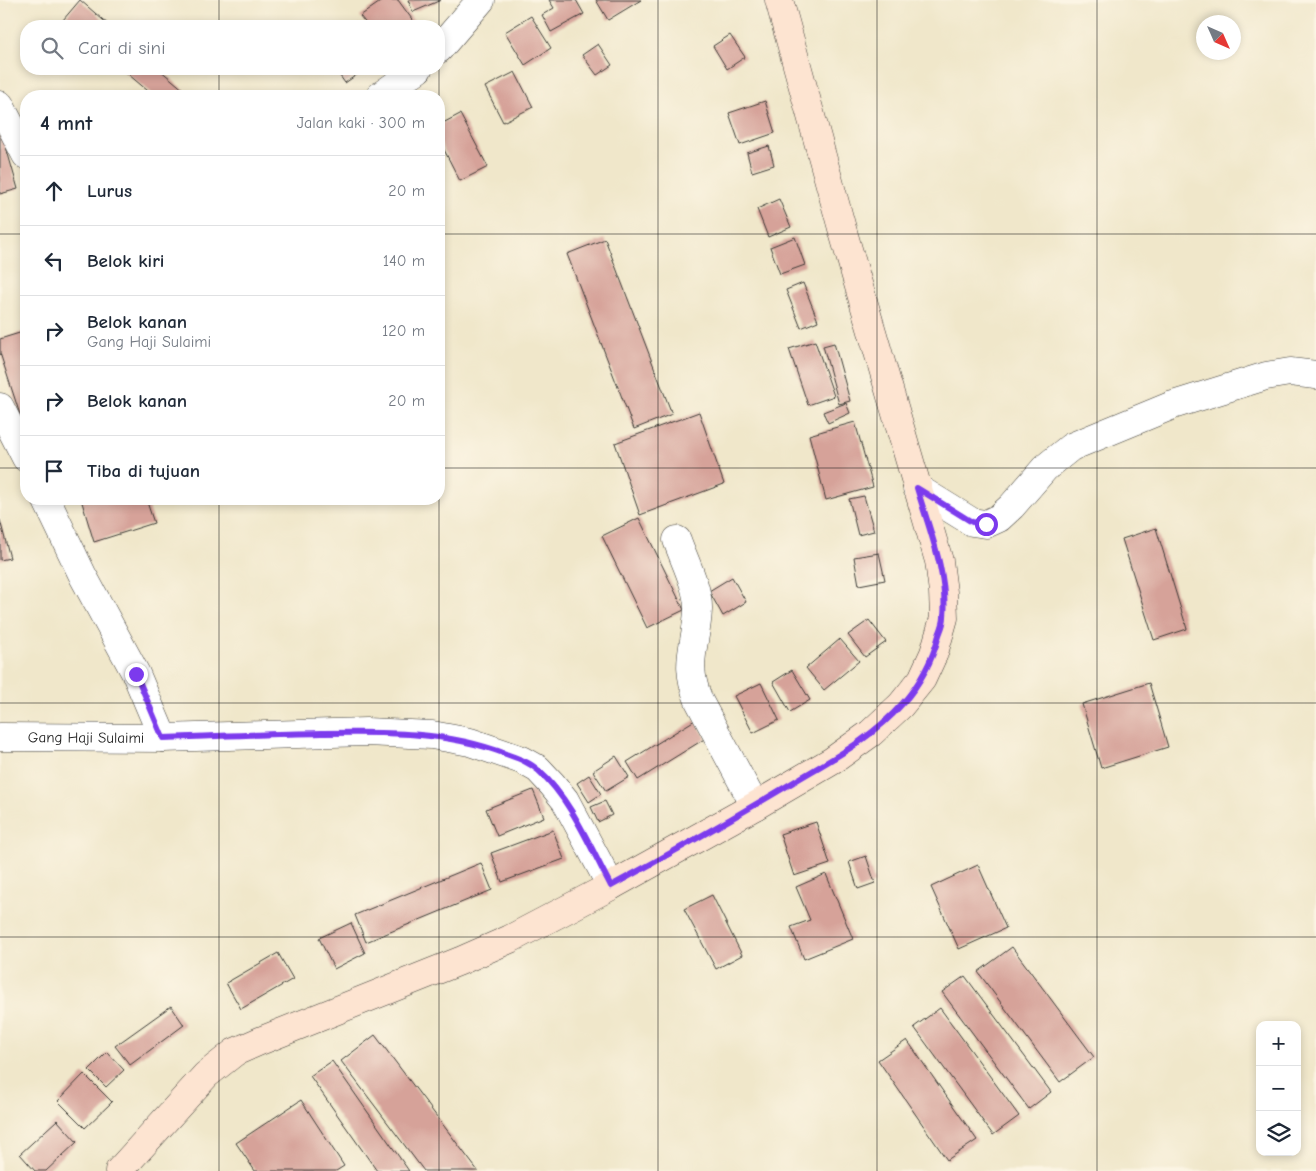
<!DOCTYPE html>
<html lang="id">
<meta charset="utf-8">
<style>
body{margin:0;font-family:"Comic Neue",sans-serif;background:#f6f6f7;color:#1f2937}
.controls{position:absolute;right:15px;bottom:15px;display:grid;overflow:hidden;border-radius:10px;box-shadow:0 2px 8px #0003}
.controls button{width:45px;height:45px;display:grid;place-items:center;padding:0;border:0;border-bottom:1px solid #e0e1e3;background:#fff;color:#1f2937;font:25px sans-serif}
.compass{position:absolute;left:1196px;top:15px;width:45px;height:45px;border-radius:50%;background:#fff;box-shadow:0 2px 8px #0003;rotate:135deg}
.stop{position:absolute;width:15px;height:15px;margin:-11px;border:4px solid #7c3aed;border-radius:50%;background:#fff}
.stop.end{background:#7c3aed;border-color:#fff;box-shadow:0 1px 5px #0008}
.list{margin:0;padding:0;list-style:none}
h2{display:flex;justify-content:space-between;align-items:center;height:65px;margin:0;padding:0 20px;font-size:21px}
h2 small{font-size:16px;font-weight:400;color:#747a83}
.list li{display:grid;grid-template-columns:32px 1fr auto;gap:15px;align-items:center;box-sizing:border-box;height:70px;padding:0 20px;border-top:1px solid #e0e1e3}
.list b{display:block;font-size:19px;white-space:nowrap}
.list p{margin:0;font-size:16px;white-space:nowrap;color:#747a83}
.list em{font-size:16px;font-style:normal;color:#747a83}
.icon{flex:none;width:28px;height:28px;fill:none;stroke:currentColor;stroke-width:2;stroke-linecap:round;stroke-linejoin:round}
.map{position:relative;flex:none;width:1316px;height:1171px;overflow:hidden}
.search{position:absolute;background:#fff;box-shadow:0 2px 8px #0003;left:20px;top:20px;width:425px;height:55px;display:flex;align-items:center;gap:12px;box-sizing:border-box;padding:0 18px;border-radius:20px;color:#747a83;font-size:19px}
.panel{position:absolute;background:#fff;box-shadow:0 2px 8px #0003;left:20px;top:90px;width:425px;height:415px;border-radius:20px}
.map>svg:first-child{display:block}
</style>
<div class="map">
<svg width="1316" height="1171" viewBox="0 0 1316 1171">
<rect width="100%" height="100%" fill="#fcf5e5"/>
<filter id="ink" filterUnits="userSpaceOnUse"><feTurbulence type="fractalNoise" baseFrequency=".02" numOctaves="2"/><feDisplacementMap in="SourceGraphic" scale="10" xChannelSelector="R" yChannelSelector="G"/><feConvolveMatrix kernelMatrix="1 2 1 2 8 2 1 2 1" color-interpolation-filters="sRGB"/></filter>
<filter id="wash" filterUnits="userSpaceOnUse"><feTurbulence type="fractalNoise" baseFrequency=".0096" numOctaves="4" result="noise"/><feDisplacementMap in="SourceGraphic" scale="20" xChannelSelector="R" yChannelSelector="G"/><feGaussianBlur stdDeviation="1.12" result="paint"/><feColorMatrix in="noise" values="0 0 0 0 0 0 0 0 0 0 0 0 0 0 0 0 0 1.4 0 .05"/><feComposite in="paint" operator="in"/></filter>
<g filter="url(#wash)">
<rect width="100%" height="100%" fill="#f0e7ca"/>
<g id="blocks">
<g fill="#d6a299">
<path d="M 80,0 L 110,26 L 71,26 L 63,20 Z"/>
<path d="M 383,0 L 398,0 L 417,26 L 368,26 L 360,16 Z"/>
<path d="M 408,0 L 441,0 L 413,12 Z"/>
<path d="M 549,0 L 576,0 L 584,14 L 551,32 L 542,15 L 554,8 Z"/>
<path d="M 596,0 L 641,0 L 608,20 Z"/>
<path d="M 531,16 L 551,48 L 525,65 L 505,32 Z"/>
<path d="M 730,35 L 745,57 L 727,69 L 713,46 Z"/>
<path d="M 598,44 L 612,65 L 597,75 L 582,55 Z"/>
<path d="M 122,69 L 159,69 L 191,96 L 154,96 Z"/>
<path d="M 335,69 L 365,69 L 345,83 Z"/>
<path d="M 515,72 L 533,107 L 503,122 L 485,87 Z"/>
<path d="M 765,101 L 775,133 L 740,145 L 729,113 Z"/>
<path d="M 460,114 L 488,167 L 460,181 L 439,140 L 439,125 Z"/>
<path d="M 0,126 L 18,189 L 0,194 Z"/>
<path d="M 769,146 L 774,165 L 752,172 L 747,153 Z"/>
<path d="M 779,199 L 791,227 L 768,237 L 757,209 Z"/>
<path d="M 795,237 L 805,265 L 780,274 L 770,247 Z"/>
<path d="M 605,239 L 672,414 L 634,429 L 567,254 Z"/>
<path d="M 803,283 L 818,321 L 801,328 L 786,290 Z"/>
<path d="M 26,331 L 26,433 L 0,353 L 0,339 Z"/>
<path d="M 815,341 L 834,396 L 808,405 L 789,349 Z"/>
<path d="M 834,343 L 850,401 L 839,404 L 823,346 Z"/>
<path d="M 846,403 L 850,413 L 828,423 L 823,412 Z"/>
<path d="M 699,412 L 724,484 L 640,515 L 615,443 Z"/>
<path d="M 855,422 L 873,487 L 826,500 L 809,435 Z"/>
<path d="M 864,496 L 874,531 L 858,535 L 849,499 Z"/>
<path d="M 81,499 L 146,499 L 154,523 L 94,542 Z"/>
<path d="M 639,518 L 684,610 L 647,628 L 602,536 Z"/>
<path d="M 0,520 L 10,558 L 0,560 Z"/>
<path d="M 1156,528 L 1187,629 L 1154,640 L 1122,539 Z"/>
<path d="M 879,553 L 885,580 L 859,585 L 854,557 Z"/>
<path d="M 732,577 L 746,602 L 723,616 L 709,591 Z"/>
<path d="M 869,620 L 886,642 L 865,657 L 848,635 Z"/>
<path d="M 840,639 L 859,661 L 824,690 L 806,668 Z"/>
<path d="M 792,670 L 810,700 L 790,712 L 773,682 Z"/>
<path d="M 761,683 L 779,720 L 753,733 L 734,696 Z"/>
<path d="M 1149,683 L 1168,747 L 1101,768 L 1082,704 Z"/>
<path d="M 695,720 L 706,738 L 638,780 L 627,762 Z"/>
<path d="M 616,756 L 629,777 L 606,791 L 593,771 Z"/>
<path d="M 589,775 L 601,794 L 589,802 L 577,783 Z"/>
<path d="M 533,790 L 544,817 L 497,836 L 486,809 Z"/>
<path d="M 605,801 L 612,815 L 598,822 L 591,807 Z"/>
<path d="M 816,822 L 830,864 L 794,876 L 780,834 Z"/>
<path d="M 553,830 L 564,859 L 502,882 L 491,853 Z"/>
<path d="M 866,856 L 875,883 L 858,889 L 849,862 Z"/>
<path d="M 481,863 L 492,890 L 366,942 L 355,915 Z"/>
<path d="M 978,865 L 1006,928 L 959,949 L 931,887 Z"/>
<path d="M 826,874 L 853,939 L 804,959 L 791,927 L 810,920 L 796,887 Z"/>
<path d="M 712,895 L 742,955 L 716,969 L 684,909 Z"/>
<path d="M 351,923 L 365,953 L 334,969 L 319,938 Z"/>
<path d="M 1012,947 L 1094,1057 L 1060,1082 L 978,972 Z"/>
<path d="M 278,953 L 293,979 L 241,1009 L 226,983 Z"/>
<path d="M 965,976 L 1051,1092 L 1029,1109 L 942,992 Z"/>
<path d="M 171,1006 L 184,1025 L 130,1065 L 115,1046 Z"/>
<path d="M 940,1008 L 1019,1116 L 993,1135 L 914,1027 Z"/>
<path d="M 375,1035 L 478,1171 L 424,1171 L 341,1061 Z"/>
<path d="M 907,1040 L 977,1140 L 947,1160 L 878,1060 Z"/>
<path d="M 107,1052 L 124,1070 L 106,1087 L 89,1070 Z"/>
<path d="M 332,1061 L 409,1171 L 377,1171 L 310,1076 Z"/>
<path d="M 84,1074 L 112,1102 L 85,1128 L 58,1101 Z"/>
<path d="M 301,1100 L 344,1166 L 336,1171 L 255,1171 L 236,1143 Z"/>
<path d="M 57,1120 L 77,1142 L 46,1171 L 35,1171 L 20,1154 Z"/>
</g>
</g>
</g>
<g filter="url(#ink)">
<use href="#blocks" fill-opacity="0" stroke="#3c3a36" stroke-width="1"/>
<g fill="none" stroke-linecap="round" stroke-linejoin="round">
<defs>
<g id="street">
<path d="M 439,49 L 481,0"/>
<path d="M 380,96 L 418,69"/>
<path d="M 0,105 L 26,155"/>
<path d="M 0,407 L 26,458"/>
<path d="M 917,488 L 972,522 L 986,524 L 999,518 L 1012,506 L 1045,468 L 1071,447 L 1173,405 L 1266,376 L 1290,372 L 1316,375"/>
<path d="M 46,499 L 83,576 L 136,674 L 163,738"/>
<path d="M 677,540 C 684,560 699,589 698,610 C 696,648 683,662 699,701 L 755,806"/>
<path id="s1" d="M 0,737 L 163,738 L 366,732 L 432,735 L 470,742 L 522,760 L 538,769 L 552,784 L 565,800 L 611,886"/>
</g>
<path id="secondary" d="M 119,1171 L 206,1075 L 235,1052 L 260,1041 L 460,961 L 510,939 L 611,886 L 755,806 L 832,761 L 871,733 L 901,705 L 922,679 L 934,653 L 944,618 L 943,592 L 939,561 L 843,232 L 779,0"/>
</defs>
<use href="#street" stroke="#3c3a36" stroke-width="29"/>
<use href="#secondary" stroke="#3c3a36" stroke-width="29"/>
<use href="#street" stroke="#fff" stroke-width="28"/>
<use href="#secondary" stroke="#fde4d1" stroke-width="28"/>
</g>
</g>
<g fill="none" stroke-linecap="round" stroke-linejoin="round" filter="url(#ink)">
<path stroke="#7c3aed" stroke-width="6" d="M 136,674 L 163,738 C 216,736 269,734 322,733 C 384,732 447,731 506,754 C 517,758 530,762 539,771 C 571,799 591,849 611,886 C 672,853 732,819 792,783 C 830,760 872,739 902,704 C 920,684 932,662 939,635 C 941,630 944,623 944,617 C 948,574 929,529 917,488 L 972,522 L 986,524"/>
</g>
<path fill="none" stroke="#1c1c1c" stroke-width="1" stroke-opacity="0.55" d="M 219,0 L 219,26M 439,0 L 439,26M 658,0 L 658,1171M 877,0 L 877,1171M 1097,0 L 1097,1171M 219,69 L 219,96M 439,69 L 439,96M 0,234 L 26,234M 439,234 L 1316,234M 0,468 L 26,468M 439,468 L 1316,468M 219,499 L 219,1171M 439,499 L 439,1171M 0,703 L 1316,703M 0,937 L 1316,937"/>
<g text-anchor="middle" stroke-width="4.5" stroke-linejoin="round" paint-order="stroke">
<g font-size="15" fill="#1c1c1c" stroke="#fcf5e5">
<text dy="5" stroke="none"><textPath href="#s1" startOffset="86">Gang Haji Sulaimi</textPath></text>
</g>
</g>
</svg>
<div class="controls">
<button>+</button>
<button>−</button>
<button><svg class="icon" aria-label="layers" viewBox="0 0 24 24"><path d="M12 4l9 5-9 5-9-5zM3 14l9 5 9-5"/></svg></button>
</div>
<svg class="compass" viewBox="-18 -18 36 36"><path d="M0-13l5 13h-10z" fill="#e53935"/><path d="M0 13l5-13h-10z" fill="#747a83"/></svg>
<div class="stop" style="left:986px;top:524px"></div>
<div class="stop end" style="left:136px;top:674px"></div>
<div class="search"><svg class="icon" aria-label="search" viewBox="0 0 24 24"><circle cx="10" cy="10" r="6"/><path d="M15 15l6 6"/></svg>Cari di sini</div>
<section class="panel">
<h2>4 mnt<small>Jalan kaki · 300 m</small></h2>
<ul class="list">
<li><svg class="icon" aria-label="ahead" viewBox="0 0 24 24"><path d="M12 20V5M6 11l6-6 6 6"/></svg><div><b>Lurus</b></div><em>20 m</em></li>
<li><svg class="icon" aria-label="left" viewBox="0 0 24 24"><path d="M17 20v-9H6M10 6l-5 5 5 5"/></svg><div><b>Belok kiri</b></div><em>140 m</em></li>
<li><svg class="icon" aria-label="right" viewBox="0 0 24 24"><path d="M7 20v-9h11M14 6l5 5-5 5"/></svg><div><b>Belok kanan</b><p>Gang Haji Sulaimi</p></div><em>120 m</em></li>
<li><svg class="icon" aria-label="right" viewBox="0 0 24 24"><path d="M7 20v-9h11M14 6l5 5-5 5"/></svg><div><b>Belok kanan</b></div><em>20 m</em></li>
<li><svg class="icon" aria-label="arrive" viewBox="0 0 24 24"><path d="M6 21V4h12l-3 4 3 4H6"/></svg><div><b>Tiba di tujuan</b></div></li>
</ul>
</section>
</div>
